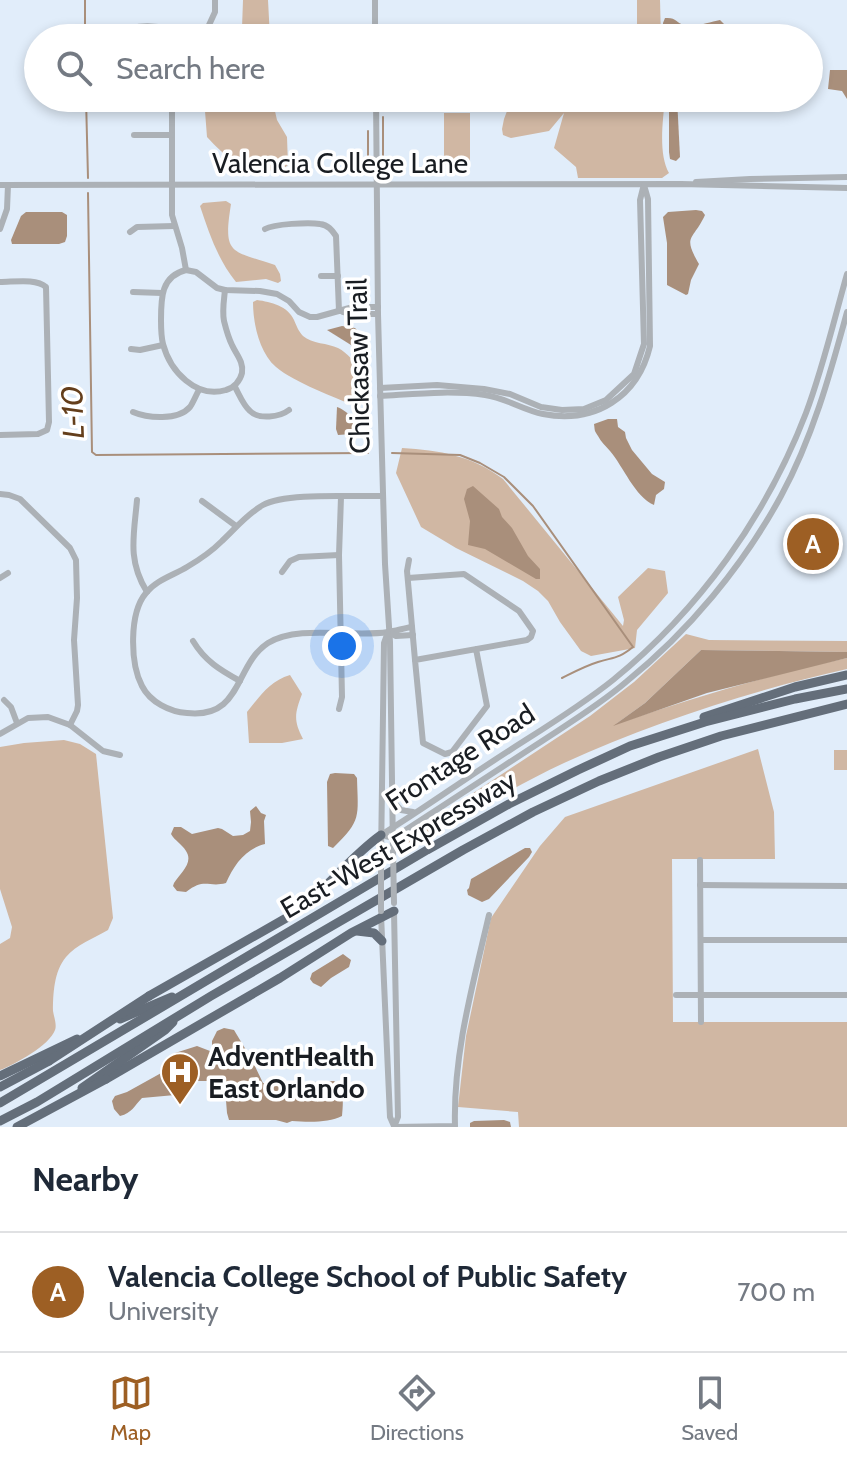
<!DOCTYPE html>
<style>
body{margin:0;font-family:Cabin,sans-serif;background:#f2f2f3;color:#1f2937}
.you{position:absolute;left:342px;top:646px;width:28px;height:28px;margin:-20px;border:6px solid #fff;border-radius:50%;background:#1a73e8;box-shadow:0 0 0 12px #1a73e833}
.badge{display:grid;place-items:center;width:52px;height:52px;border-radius:50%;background:#9d5f24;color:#fff;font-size:26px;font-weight:700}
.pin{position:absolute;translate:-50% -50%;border:4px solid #fff;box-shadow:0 2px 8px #0006}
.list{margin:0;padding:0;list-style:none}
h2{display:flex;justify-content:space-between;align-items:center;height:104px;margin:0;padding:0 32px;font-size:34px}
h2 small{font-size:26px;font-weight:400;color:#747a83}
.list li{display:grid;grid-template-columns:52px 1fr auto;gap:24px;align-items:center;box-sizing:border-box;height:120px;padding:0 32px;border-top:2px solid #e0e1e3}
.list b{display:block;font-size:30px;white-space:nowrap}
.list p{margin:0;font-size:26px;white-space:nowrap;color:#747a83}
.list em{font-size:26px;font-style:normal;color:#747a83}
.icon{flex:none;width:44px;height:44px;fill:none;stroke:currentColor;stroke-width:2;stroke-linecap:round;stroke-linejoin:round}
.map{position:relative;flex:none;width:847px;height:1127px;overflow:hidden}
.search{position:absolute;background:#fff;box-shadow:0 4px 12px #0003;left:24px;right:24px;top:24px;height:88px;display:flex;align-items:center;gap:20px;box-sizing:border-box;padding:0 28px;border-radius:44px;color:#747a83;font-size:30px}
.sheet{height:224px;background:#fff}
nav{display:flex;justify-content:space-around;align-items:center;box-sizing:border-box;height:112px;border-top:2px solid #e0e1e3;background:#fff;font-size:22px;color:#747a83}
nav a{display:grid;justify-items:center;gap:4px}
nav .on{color:#9d5f24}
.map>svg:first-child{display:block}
</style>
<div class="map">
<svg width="847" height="1127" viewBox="0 0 847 1127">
<rect width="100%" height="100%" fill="#e1edfa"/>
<g fill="#d0b7a3">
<path d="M 243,0 L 268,0 L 270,38 L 236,38 L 242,28 Z"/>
<path d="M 637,0 L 660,0 L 661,38 L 637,38 Z"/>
<path d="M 204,98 L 272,98 L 277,120 L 287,137 L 288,165 L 281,171 C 244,170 232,164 207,137 Z"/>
<path d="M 512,98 L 562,98 L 563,107 L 569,111 L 577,107 L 578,98 L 665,98 C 663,121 658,153 669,173 L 662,178 L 578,178 L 576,167 L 554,148 L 564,113 L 549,131 L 511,138 L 503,135 L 502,129 L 504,119 Z"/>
<rect x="444" y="113" width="26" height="52"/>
<path d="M 226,201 L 231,204 C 223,255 230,250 275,265 L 280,274 L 281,281 L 278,283 L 266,279 L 236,282 C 218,260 209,233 200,206 L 203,203 Z"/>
<path d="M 257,300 C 271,302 288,306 294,320 C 297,327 298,330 303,336 C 312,344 328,343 338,348 C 348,353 353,363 363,366 L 368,397 L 357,407 C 335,397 295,383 276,367 C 259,352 253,323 253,302 Z"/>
<path d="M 402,448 C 439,450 473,456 503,479 L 623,626 L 624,620 L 618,597 L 648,568 L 665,571 L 668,593 L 637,630 L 635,648 L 591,656 L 581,651 L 560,622 L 548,601 L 538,591 L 523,581 L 456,548 L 421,527 L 396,473 Z"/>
<path d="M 686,634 L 709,640 L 847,641 L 847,652 L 701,650 L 645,703 L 616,724 C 692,698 768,675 847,658 L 847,669 C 750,691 654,722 564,763 C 506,790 453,824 398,855 L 398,847 L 411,834 L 590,716 L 634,682 Z"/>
<path d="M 290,675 L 302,694 C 295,713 293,720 303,739 L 282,743 L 249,743 L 247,712 C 260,696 270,681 290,675 Z"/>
<path d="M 64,740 L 80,744 L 96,754 L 113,918 L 108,930 C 94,938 76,945 66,957 C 54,971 53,994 53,1011 C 54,1017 57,1025 55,1030 C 50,1045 14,1065 0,1070 L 0,944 L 10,938 L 12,927 L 0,889 L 0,747 L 24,743 Z"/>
<path d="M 758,749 L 774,812 L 775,859 L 672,859 L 673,1022 L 847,1022 L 847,1127 L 519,1127 L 518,1112 L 458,1107 L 466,1036 L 491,918 L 540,846 L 565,817 Z"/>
<rect x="834" y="750" width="13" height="20"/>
</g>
<g fill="#a98f7b">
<path d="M 665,18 C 677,17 675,23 685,25 C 697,27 710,22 720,20 L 724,24 L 723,33 L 718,38 L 663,38 L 663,23 Z"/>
<path d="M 830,70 L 847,70 L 847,99 L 842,91 L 828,89 Z"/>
<path d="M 669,98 L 677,98 L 680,157 L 676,161 L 670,159 L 669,152 Z"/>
<path d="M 696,210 L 702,211 L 705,215 C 693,241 682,235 699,264 L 691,280 L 688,294 L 686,295 L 667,285 L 667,243 L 663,217 L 668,212 Z"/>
<path d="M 26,212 L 62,212 L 67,215 L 67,236 L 65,242 L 59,244 L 12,244 L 11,240 L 21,216 Z"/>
<path d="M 342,326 L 355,328 L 359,332 L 359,350 L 327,330 Z"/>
<path d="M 337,407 C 348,411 358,422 352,434 L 338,435 L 336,429 Z"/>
<path d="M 608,419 L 617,419 L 618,427 L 625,432 L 626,438 L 632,450 L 652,474 L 665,482 L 664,489 L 656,495 L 654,505 C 635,497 623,466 610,451 C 606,446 601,442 598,436 C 594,430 595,431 594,424 Z"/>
<path d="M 473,486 L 499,509 L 502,517 L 512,528 L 528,556 L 540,569 L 540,579 L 536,579 L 485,549 L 468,545 L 470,521 L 464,499 L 467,489 Z"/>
<path d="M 701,650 L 847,652 L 847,658 L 707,693 L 613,726 L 645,703 Z"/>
<path d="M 335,773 L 354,774 L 357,778 C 358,817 362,820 333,848 L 328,846 L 327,782 L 330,774 Z"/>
<path d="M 256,806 L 261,813 L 266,815 L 264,821 L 265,844 C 245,849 234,865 226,883 C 208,888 205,877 186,892 L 177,891 L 173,886 L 174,883 C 180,873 194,863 186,851 C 182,844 175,841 171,834 L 174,827 L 181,827 L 192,834 L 218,828 L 222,829 L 233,836 L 243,835 L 250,831 L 251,822 L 250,811 Z"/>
<path d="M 525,848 L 530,848 L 532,852 L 529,857 L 489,899 L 482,902 L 468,895 L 467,890 L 469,888 L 471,879 Z"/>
<path d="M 343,954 L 351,960 L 349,967 L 331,978 L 321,987 L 313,983 L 310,979 L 312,973 Z"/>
<path d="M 224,1028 L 234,1030 L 252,1060 L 263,1083 L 272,1084 L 334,1081 C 345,1089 343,1104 342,1116 C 329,1123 308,1122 292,1121 L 287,1123 L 276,1120 L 229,1120 L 227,1113 L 225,1088 L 217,1081 L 187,1081 C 181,1084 181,1091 175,1095 L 142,1098 C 134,1106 132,1113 120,1116 L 114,1109 L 112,1101 L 115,1096 L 127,1092 L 172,1067 L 175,1053 L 197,1046 L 210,1051 L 212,1049 L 212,1041 L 217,1031 Z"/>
<path d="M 504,1120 L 510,1122 L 511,1127 L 470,1127 L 470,1123 L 474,1121 Z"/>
</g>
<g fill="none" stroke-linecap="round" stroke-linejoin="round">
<g stroke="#a98f7b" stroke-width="2">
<path d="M 85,0 L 85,38"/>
<path d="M 86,98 L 88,178"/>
<path d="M 368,131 L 368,168"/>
<path d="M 383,172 L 383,117"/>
<path d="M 88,193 L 92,452 L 96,455 L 368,453"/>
<path d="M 392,453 L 460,455 L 480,463 L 504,477 L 533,506 L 633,647 C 618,659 614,657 598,662 C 585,666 574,672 562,678"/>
</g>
<g stroke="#acb1b6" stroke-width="6">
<path d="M 375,0 L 375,38"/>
<path d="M 126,38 L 131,28 C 151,24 172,28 190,38"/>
<path d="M 203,38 L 215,12 L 215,0"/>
<path d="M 172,98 L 172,215 L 182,248 L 186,270"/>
<path d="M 376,98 L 378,314 L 385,564 L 390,642 L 393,850"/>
<path d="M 134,135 L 171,135"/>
<path d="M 696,182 L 750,179 L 847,177"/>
<path d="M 0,185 L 681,184 L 847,188"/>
<path d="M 0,229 L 7,209 L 8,185"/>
<path d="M 265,229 C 274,224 309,222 320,224 C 328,225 332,230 336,236 L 339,311"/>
<path d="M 130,232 L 137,227 L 174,226"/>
<path d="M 186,270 C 161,276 161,298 161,320 C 161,328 161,336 163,344 C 170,371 196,399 226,390 C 234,388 240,381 242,373 C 244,362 236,354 232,345 C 228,337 226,329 224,321 C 222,311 224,300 225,290"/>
<path d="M 186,270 L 196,272 L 217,288 L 225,290 L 260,291 L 277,294 L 289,301 L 299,312 L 310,317 L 317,317 L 353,307 L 378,307"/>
<path d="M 321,276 L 338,276"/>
<path d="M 0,282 C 14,282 36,278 46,287 L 49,422 L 47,430 L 38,434 L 0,435"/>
<path d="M 133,292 L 162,293"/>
<path d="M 343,312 L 353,314 L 378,314"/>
<path d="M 131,349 L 140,350 L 163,345"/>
<path d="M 235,387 C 239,394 243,405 250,411 C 259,420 280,417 289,410"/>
<path d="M 380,388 L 437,385 L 484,389 L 510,394 L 541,407 L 562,410 L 584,409 L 606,400 L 634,374 L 644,344 L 640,200 L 643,188"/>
<path d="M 380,396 C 415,394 450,390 485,395 C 506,398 523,410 543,414 C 595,424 638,397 650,346 L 648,199 L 644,185"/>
<path d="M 133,412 C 147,418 178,421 190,407 C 193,403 196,395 199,390"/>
<path d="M 0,494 L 9,495 L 20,499 L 70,548 L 76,560 L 77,598 L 74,640 L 78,705 L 77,711 L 70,725"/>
<path d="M 383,496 C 353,497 286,492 263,505 C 247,514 235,529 222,541 C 212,551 199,560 187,567 C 174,575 156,580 146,593 C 129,613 130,663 142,686 C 150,702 170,712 187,713 C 243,719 234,665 268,643 C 299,624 352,638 388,632 C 396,631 404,628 412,627"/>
<path d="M 137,500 C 134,535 127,560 147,592"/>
<path d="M 202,501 L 236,526"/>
<path d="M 409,560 L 407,571 L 415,660"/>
<path d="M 282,572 L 290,561 L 299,557 L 339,555"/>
<path d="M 0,578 L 8,573"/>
<path d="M 408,578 L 464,574 L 519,611 L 533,631 L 531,637 L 527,640 L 415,660 L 423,743 L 445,754 L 452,752 L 487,706 L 476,649"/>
<path d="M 388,632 L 396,636 L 413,635"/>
<path d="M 193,641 C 205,661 220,670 240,681"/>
<path d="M 4,700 L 11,707 L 17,723"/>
<path d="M 339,709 L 342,697 L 339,555 L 341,497"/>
<path d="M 0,734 L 28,718 L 48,717 L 70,725 L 103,751 L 120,755"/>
<path d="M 393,801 L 401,810 L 413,812"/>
<path d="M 381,835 C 417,813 452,788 487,765 C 529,737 573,712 613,680 C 699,610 766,517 806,413 C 823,368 834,320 847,274"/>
<path d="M 381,835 L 394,838 L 398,835 C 444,805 490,775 536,745 C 566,725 598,706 626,682 C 688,632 743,566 781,496 C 812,439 830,375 847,312"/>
<path d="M 381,858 L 384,643 L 388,632"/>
<path d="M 700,860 L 701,1022"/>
<path d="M 700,885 L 847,886"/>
<path d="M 394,911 L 398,1117 L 394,1127"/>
<path d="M 381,915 L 390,1117 L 394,1126"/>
<path d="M 701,940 L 847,940"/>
<path d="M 676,995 L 847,995"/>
<path d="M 394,1127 L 455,1126 C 453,1054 473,984 489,915"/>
</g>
<g stroke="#646e7a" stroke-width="9">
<path d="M 704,717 L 795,687 L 847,675"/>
<path d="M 357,931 L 374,933 L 382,941"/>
<path d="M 149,996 L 295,913 C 326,890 349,858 381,835"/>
<path d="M 120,1019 L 172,997"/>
<path d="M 0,1076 L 77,1039"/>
<path d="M 106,1079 L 280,978 L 351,933 L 394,911"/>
<path d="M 0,1087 L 49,1061"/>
<path d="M 82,1088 L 165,1030 L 173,1022"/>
<path d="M 0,1103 L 427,850 L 509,804 L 578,770 L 630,746 L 705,722 L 795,699 L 847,689"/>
<path d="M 0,1121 L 37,1102 L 211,996 L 463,850 L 533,812 L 599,781 L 659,757 L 721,736 L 847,704"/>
</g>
<g stroke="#acb1b6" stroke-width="6">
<path d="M 393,850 L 394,903"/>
<path d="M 381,858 L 381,911"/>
</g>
<g stroke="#646e7a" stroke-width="9">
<path d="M 49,1061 L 149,996"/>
<path d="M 17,1127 L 106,1079"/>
</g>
</g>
<defs>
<symbol id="hospital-pin" viewBox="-11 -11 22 30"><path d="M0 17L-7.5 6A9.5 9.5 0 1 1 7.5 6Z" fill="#9d5f24" stroke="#fff"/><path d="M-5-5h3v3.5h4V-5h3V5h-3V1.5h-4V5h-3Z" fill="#fff"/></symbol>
</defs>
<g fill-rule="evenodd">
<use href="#hospital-pin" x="158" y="1050" width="44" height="60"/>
</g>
<g text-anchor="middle" stroke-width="7" stroke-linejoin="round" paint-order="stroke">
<g font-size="28" fill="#191d22" stroke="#fff">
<text x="340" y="173">Valencia College Lane</text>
<text transform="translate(358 366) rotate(-91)" y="10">Chickasaw Trail</text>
<text transform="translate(460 757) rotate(-33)" y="10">Frontage Road</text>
<text transform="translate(398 844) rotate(-30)" y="10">East-West Expressway</text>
</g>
<g font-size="28" font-weight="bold" fill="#191d22" stroke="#fff" text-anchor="start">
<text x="208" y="1066">AdventHealth<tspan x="208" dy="32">East Orlando</tspan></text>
</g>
<g font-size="30" font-style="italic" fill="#643e1b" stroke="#fff">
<text transform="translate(73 412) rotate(-92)" y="10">L-10</text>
</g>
</g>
</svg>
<div class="you"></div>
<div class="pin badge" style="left:813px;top:544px">A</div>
<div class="search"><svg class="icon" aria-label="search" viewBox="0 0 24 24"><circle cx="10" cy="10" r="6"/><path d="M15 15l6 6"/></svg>Search here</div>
</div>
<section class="sheet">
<h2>Nearby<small></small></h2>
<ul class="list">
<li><span class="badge">A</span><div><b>Valencia College School of Public Safety</b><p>University</p></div><em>700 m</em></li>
</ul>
</section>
<nav>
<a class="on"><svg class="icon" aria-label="map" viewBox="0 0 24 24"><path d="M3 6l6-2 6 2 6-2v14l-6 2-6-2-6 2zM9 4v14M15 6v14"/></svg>Map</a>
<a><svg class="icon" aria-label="directions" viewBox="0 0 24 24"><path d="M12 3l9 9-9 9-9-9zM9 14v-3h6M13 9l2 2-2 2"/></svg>Directions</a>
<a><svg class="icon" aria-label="saved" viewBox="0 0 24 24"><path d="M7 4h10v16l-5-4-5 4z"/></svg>Saved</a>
</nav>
